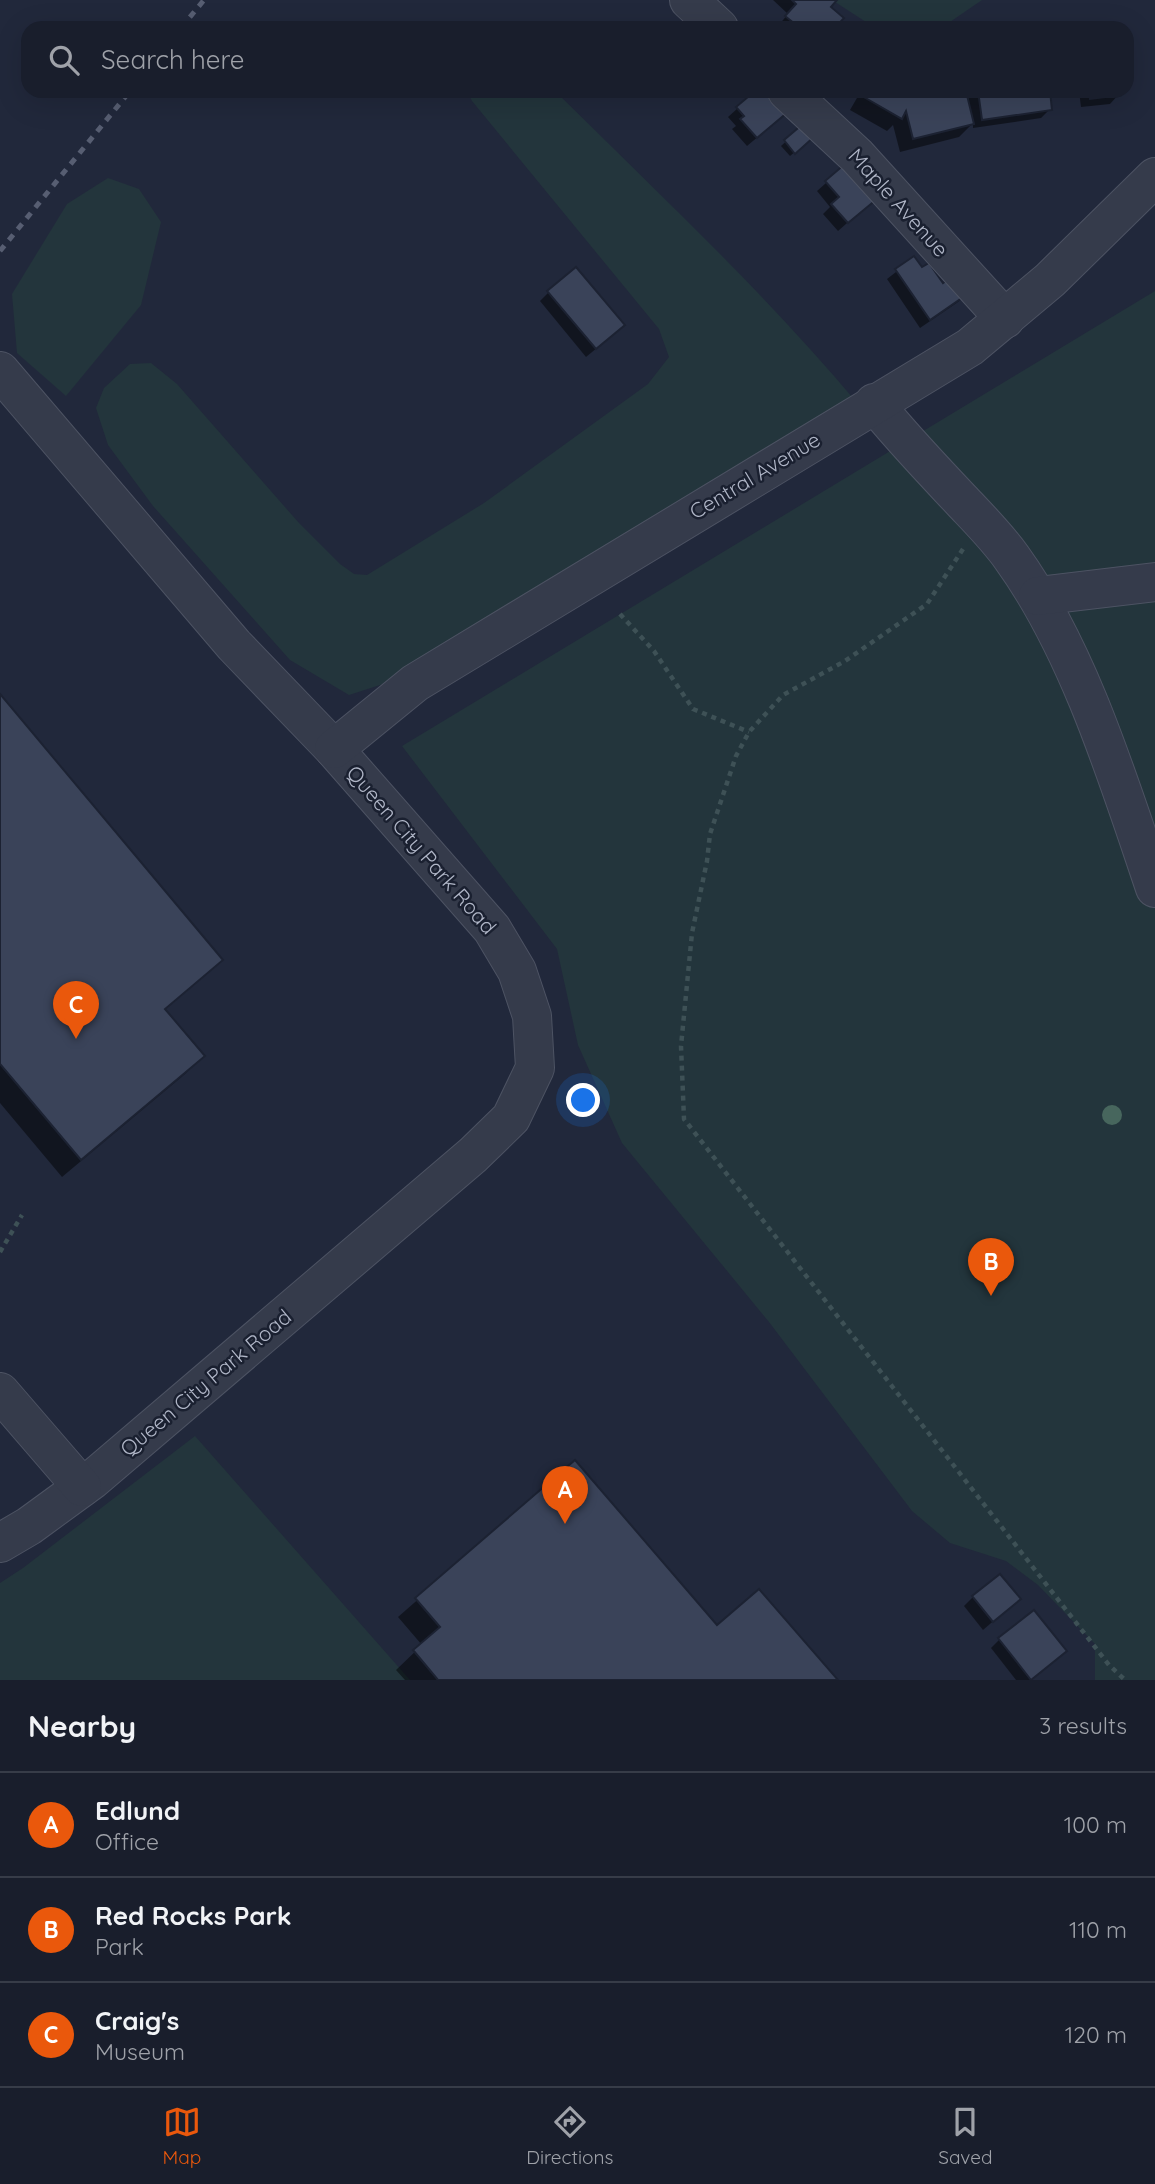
<!DOCTYPE html>
<style>
body{margin:0;font-family:Quicksand,sans-serif;background:#222734;color:#f1f3f6}
.you{position:absolute;left:584px;top:1101px;width:24px;height:24px;margin:-18px;border:5px solid #fff;border-radius:50%;background:#1a73e8;box-shadow:0 0 0 10px #1a73e833}
.badge{display:grid;place-items:center;width:46px;height:46px;border-radius:50%;background:#ea580c;color:#fff;font-size:23px;font-weight:700}
.pin{position:absolute;translate:-50% -58px;filter:drop-shadow(0 2px 4px #0008)}
.pin::after{content:'';position:absolute;top:37px;width:24px;height:21px;background:inherit;clip-path:polygon(0 0,100% 0,50% 100%)}
.list{margin:0;padding:0;list-style:none}
h2{display:flex;justify-content:space-between;align-items:center;height:91px;margin:0;padding:0 28px;font-size:30px}
h2 small{font-size:23px;font-weight:400;color:#9fa2a9}
.list li{display:grid;grid-template-columns:46px 1fr auto;gap:21px;align-items:center;box-sizing:border-box;height:105px;padding:0 28px;border-top:2px solid #373c48}
.list b{display:block;font-size:26px;white-space:nowrap}
.list p{margin:0;font-size:23px;white-space:nowrap;color:#9fa2a9}
.list em{font-size:23px;font-style:normal;color:#9fa2a9}
.icon{flex:none;width:38px;height:38px;fill:none;stroke:currentColor;stroke-width:2;stroke-linecap:round;stroke-linejoin:round}
.map{position:relative;flex:none;width:1155px;height:1680px;overflow:hidden}
.search{position:absolute;background:#191e2c;box-shadow:0 7px 28px #0002;left:21px;right:21px;top:21px;height:77px;display:flex;align-items:center;gap:18px;box-sizing:border-box;padding:0 24px;border-radius:21px;color:#9fa2a9;font-size:26px}
.sheet{height:406px;background:#191e2c}
nav{display:flex;justify-content:space-around;align-items:center;box-sizing:border-box;height:98px;border-top:2px solid #373c48;background:#191e2c;font-size:19px;color:#9fa2a9}
nav a{display:grid;justify-items:center;gap:4px}
nav .on{color:#ea580c}
.map>svg:first-child{display:block}
</style>
<div class="map">
<svg width="1155" height="1680" viewBox="0 0 1155 1680">
<rect width="100%" height="100%" fill="#21283b"/>
<g fill="#23353c">
<path d="M 832,0 L 982,0 L 947,24 L 866,22 Z"/>
<path d="M 467,91 L 555,91 C 658,193 765,293 858,404 L 408,676 L 349,695 L 290,660 L 153,506 L 108,445 L 96,408 L 104,388 L 130,364 L 151,363 L 177,384 L 299,523 L 340,564 L 354,574 L 367,575 L 484,503 L 648,384 L 669,357 L 659,329 L 472,101 Z"/>
<path d="M 108,178 L 139,189 L 161,222 L 141,305 L 66,396 L 17,353 L 12,294 L 67,204 Z"/>
<path d="M 1155,291 L 1155,1680 L 1095,1680 L 1095,1644 L 1038,1585 L 1006,1561 L 950,1543 L 912,1511 L 769,1322 L 622,1143 L 578,1045 L 557,949 L 402,746 Z"/>
<path d="M 195,1436 L 410,1680 L 0,1680 L 0,1583 L 23,1568 Z"/>
</g>
<g fill="#0007">
<path d="M 773,0 L 835,0 L 829,7 L 832,28 L 781,28 L 778,26 L 788,14 Z"/>
<path d="M 688,16 L 704,28 L 677,28 Z"/>
<path d="M 757,91 L 763,91 L 784,115 L 747,146 L 732,129 L 736,126 L 728,117 Z"/>
<path d="M 861,91 L 910,91 L 916,95 L 933,91 L 964,91 L 967,101 L 969,100 L 968,91 L 1048,91 L 1050,109 L 1041,118 L 973,128 L 973,123 L 959,137 L 900,152 L 893,125 L 887,131 L 850,110 Z"/>
<path d="M 1079,91 L 1119,91 L 1119,94 L 1110,104 L 1081,107 Z"/>
<path d="M 804,125 L 809,140 L 790,156 L 781,146 Z"/>
<path d="M 852,160 L 871,202 L 838,231 L 823,214 L 830,207 L 817,191 Z"/>
<path d="M 914,258 L 922,270 L 943,285 L 967,293 L 958,302 L 920,328 L 887,279 Z"/>
<path d="M 549,292 L 614,334 L 586,357 L 540,301 Z"/>
<path d="M 0,697 L 221,960 L 164,1010 L 203,1056 L 185,1074 L 62,1177 L 0,1103 Z"/>
<path d="M 575,1462 L 717,1627 L 835,1680 L 405,1680 L 396,1670 L 422,1645 L 398,1617 Z"/>
<path d="M 973,1597 L 1019,1599 L 983,1630 L 964,1606 Z"/>
<path d="M 999,1640 L 1056,1660 L 1031,1680 L 1016,1680 L 991,1648 Z"/>
</g>
<g fill="#3a4359" stroke="#1c2232" stroke-width="2">
<path d="M 792,0 L 837,0 L 831,7 L 844,18 L 835,28 L 800,28 L 785,16 L 796,4 Z"/>
<path d="M 755,91 L 765,91 L 768,95 L 772,91 L 795,106 L 757,138 L 740,119 L 744,116 L 736,107 Z"/>
<path d="M 865,91 L 912,91 L 916,93 L 926,91 L 966,91 L 974,124 L 913,139 L 906,111 L 902,119 L 862,96 Z"/>
<path d="M 978,91 L 1050,91 L 1052,110 L 982,120 Z"/>
<path d="M 1089,91 L 1121,91 L 1121,95 L 1090,99 Z"/>
<path d="M 804,123 L 815,136 L 795,154 L 784,140 Z"/>
<path d="M 852,158 L 883,194 L 848,223 L 831,204 L 839,197 L 825,181 Z"/>
<path d="M 914,256 L 922,267 L 929,263 L 943,283 L 956,274 L 969,293 L 930,320 L 895,269 Z"/>
<path d="M 576,267 L 625,325 L 596,349 L 547,291 Z"/>
<path d="M 0,694 L 223,960 L 165,1009 L 205,1056 L 81,1160 L 0,1064 Z"/>
<path d="M 575,1460 L 717,1625 L 759,1589 L 838,1680 L 438,1680 L 413,1650 L 440,1627 L 415,1598 Z"/>
<path d="M 1000,1574 L 1021,1599 L 993,1622 L 972,1596 Z"/>
<path d="M 1034,1610 L 1067,1651 L 1031,1680 L 998,1638 Z"/>
</g>
<g fill="none" stroke-linecap="round" stroke-linejoin="round">
<defs>
<g id="minor">
<path d="M 689,0 L 719,28"/>
<path d="M 787,91 L 857,156 L 1005,319"/>
<path d="M 0,371 L 234,645 L 334,749 L 492,929 L 517,971 L 532,1016 L 535,1068 L 511,1118 L 473,1155 L 92,1480 L 29,1526 L 0,1543"/>
<path d="M 874,403 C 902,438 933,470 963,502 C 980,520 998,538 1012,558 C 1079,651 1118,779 1155,888"/>
<path d="M 1038,596 L 1155,582"/>
<path d="M 334,749 L 415,683 L 970,347 L 1050,280 L 1155,177"/>
<path d="M 0,1392 L 82,1487"/>
</g>
</defs>
<use href="#minor" stroke="#4d5363" stroke-width="40"/>
<g stroke="#3e5156" stroke-width="4.5" stroke-dasharray="5 5" stroke-linecap="butt">
<path d="M 963,549 L 927,604 L 845,661 L 783,695 L 749,732 L 736,756 L 710,834 L 707,861 L 692,933 L 681,1046 L 684,1119 L 1109,1665 L 1125,1680"/>
<path d="M 620,614 L 654,651 L 693,709 L 749,732"/>
<path d="M 0,1252 L 22,1215"/>
</g>
<use href="#minor" stroke="#353b4b" stroke-width="38"/>
<g stroke="#575e72" stroke-width="5" stroke-dasharray="7 7" stroke-linecap="butt">
<path d="M 181,28 L 204,0"/>
<path d="M 0,251 L 130,91"/>
</g>
</g>
<circle fill="#47665d" cx="1112" cy="1115" r="10"/>
<g text-anchor="middle" stroke-width="5" stroke-linejoin="round" paint-order="stroke">
<g font-size="21" fill="#b0b6c7" stroke="#1a2030">
<text transform="translate(898 203) rotate(48)" y="7">Maple Avenue</text>
<text transform="translate(755 476) rotate(-31)" y="7">Central Avenue</text>
<text transform="translate(421 850) rotate(49)" y="7">Queen City Park Road</text>
<text transform="translate(206 1383) rotate(-40)" y="7">Queen City Park Road</text>
</g>
</g>
</svg>
<div class="you"></div>
<div class="pin badge" style="left:565px;top:1524px">A</div>
<div class="pin badge" style="left:991px;top:1296px">B</div>
<div class="pin badge" style="left:76px;top:1039px">C</div>
<div class="search"><svg class="icon" aria-label="search" viewBox="0 0 24 24"><circle cx="10" cy="10" r="6"/><path d="M15 15l6 6"/></svg>Search here</div>
</div>
<section class="sheet">
<h2>Nearby<small>3 results</small></h2>
<ul class="list">
<li><span class="badge">A</span><div><b>Edlund</b><p>Office</p></div><em>100 m</em></li>
<li><span class="badge">B</span><div><b>Red Rocks Park</b><p>Park</p></div><em>110 m</em></li>
<li><span class="badge">C</span><div><b>Craig's</b><p>Museum</p></div><em>120 m</em></li>
</ul>
</section>
<nav>
<a class="on"><svg class="icon" aria-label="map" viewBox="0 0 24 24"><path d="M3 6l6-2 6 2 6-2v14l-6 2-6-2-6 2zM9 4v14M15 6v14"/></svg>Map</a>
<a><svg class="icon" aria-label="directions" viewBox="0 0 24 24"><path d="M12 3l9 9-9 9-9-9zM9 14v-3h6M13 9l2 2-2 2"/></svg>Directions</a>
<a><svg class="icon" aria-label="saved" viewBox="0 0 24 24"><path d="M7 4h10v16l-5-4-5 4z"/></svg>Saved</a>
</nav>
